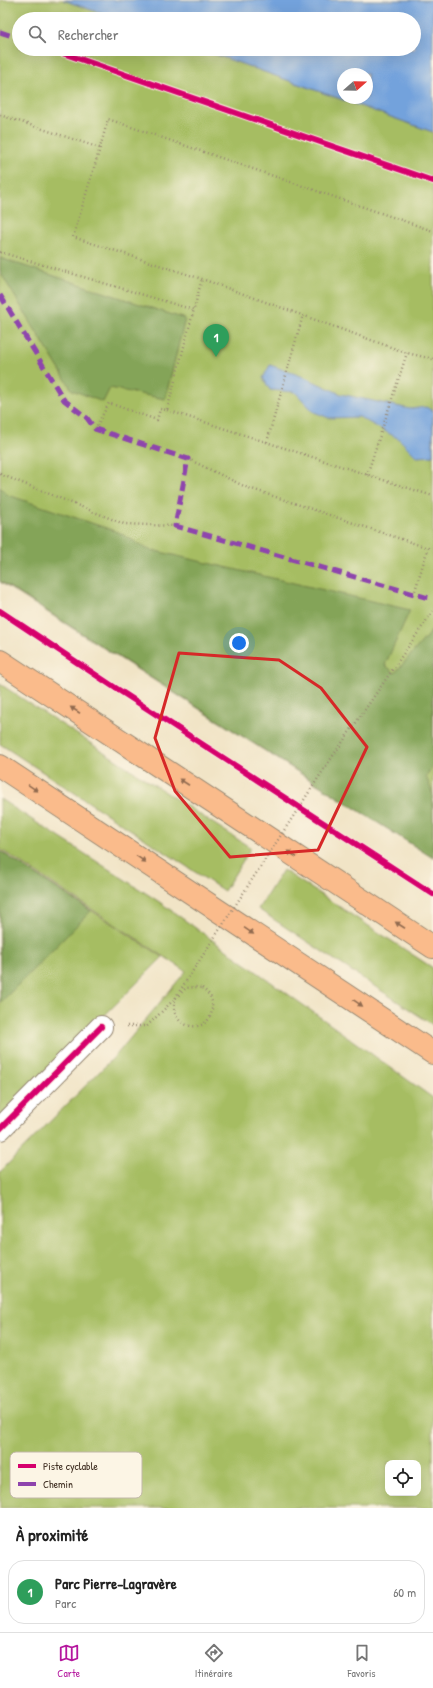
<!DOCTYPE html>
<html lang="fr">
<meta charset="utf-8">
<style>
body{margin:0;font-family:"Patrick Hand",sans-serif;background:#f2f2f2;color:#222}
.controls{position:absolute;right:12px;bottom:12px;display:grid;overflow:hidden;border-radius:8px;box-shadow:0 4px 16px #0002}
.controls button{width:36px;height:36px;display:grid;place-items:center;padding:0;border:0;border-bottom:1px solid #e0e0e0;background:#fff;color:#222;font:20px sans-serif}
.compass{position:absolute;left:337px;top:68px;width:36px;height:36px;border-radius:50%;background:#fff;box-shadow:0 4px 16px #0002;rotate:70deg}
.you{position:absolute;left:239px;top:643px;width:14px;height:14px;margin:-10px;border:3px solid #fff;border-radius:50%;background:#1a73e8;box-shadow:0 0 0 6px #1a73e833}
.badge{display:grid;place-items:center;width:26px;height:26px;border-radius:50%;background:#b5179e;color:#fff;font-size:13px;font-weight:700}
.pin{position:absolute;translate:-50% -33px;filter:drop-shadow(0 1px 2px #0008)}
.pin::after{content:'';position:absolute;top:21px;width:14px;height:12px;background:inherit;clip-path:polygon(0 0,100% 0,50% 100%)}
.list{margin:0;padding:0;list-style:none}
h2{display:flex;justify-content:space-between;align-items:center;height:52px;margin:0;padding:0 16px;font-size:17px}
h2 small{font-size:13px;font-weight:400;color:#767676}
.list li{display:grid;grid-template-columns:26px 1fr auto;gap:12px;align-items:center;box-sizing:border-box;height:64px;margin:0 8px 8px;padding:0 8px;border:1px solid #e0e0e0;border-radius:16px}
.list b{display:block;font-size:15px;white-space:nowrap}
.list p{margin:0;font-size:13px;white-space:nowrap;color:#767676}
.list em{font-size:13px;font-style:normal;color:#767676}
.icon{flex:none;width:22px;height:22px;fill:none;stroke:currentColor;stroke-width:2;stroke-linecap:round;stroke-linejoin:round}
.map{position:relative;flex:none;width:433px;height:1508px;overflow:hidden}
.search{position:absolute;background:#fff;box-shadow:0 4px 16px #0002;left:12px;right:12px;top:12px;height:44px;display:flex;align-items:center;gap:10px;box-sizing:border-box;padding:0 14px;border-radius:22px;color:#767676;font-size:15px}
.sheet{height:124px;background:#fff}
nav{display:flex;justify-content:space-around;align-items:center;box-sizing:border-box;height:56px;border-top:1px solid #e0e0e0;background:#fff;font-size:11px;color:#767676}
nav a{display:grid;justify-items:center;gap:2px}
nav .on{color:#b5179e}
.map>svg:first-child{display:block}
</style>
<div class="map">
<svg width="433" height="1508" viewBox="0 0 433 1508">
<rect width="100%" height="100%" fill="#fcf5e5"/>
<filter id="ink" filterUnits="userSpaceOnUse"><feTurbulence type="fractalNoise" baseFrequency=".025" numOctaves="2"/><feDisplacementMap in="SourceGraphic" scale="8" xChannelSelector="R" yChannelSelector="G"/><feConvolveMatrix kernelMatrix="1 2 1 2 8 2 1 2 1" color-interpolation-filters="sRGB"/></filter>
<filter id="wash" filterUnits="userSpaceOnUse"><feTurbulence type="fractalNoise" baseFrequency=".012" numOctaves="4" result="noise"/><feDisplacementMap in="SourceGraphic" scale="16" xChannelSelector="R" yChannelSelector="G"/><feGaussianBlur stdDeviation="0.9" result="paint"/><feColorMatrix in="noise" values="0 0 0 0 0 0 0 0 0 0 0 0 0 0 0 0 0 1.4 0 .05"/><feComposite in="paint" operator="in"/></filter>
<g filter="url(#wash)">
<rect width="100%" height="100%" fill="#f1e4c6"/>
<g fill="#a6bd62" stroke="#707440" fill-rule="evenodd">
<path d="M 0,0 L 63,0 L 117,19 L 19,19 L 19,49 L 200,49 L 433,132 L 433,858 L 0,582 Z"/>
<path d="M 0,684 L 251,848 L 224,891 L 0,744 Z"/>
<path d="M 0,799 L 158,901 L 433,1098 L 433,1508 L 0,1508 L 0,1172 L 117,1054 L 186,971 L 0,849 ZM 388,1463 L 418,1463 L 418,1493 L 388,1493 Z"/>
<path d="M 0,851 L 163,957 L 0,1120 Z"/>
<path d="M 283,870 L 433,968 L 433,1025 L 258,909 Z"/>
</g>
<g fill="#84a458" stroke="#60673b">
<path d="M 0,258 L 185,319 L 165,399 L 110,388 L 103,402 L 72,390 L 0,272 Z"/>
<path d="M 0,487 L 8,495 L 118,532 L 147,549 L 410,610 L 385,665 L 395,673 L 433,629 L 433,766 L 426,776 L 433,795 L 433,858 L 0,581 Z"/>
<path d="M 0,851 L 91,911 L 0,1003 Z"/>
</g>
<g fill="#73a2dc" stroke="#57667d" fill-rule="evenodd">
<path d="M 63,0 L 433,0 L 433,132 L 200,49 L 414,49 L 414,19 L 117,19 ZM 343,74 L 367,74 L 367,98 L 343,98 Z"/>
<path d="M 270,365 L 304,377 L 341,394 L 410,409 L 426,407 L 433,411 L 433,456 L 417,457 L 399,439 L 359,417 L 329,418 L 314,412 L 295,392 L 270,390 L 263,378 Z"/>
</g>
</g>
<g filter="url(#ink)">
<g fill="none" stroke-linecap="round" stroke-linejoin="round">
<defs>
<path id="minor" d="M 0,1129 L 101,1027"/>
<g id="highway">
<path d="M 0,661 L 433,947"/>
<path d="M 0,766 L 433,1053"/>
</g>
</defs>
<use href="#minor" stroke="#968772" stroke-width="24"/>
<use href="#highway" stroke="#968772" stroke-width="24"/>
<g stroke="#968772" stroke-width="2.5" stroke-dasharray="1 3" stroke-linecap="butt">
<path d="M 0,115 L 100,148 L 108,119 L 433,231"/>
<path d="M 100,148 L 73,237 L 202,279 L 407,353 L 433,359"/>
<path d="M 0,252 L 194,310"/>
<path d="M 167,410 L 433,496"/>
<path d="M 95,429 L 109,403 L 157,420 L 160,409 L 167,410 L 202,279"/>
<path d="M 267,442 L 303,315"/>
<path d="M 188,459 L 246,487 L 428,548 L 414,594"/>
<path d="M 0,474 L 124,524 L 175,526"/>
<path d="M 367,475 L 407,353"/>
<path d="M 326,766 L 433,611"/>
<path d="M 127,1026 L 147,1026 L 186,988 L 195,987 L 202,988"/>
</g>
<use href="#minor" stroke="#fff" stroke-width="22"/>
<use href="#highway" stroke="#fabb8b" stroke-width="22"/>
<path stroke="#968772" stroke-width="2.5" stroke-dasharray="1 3" stroke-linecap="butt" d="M 202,988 C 210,994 213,999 212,1009 C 209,1039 162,1027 177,995 L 326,766"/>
<g stroke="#8e44ad" stroke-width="5" stroke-dasharray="10 5" stroke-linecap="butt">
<path d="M 0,32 L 19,38"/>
<path d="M 0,295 L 64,400 L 87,418 L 95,429 L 188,459 L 175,526 L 425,597 L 433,598"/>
</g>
<defs>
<g id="cycleway">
<path d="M 51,49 L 433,181"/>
<path d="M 0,611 L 114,687 L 433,894"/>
<path d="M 0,1129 L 101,1027"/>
</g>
</defs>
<use href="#cycleway" stroke="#fcf5e5" stroke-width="8"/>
<use href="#cycleway" stroke="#d6006c" stroke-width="6"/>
</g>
<defs><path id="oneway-solid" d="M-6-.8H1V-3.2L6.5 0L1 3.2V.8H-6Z"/></defs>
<g fill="#916b4f">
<use href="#oneway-solid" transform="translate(75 710) rotate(-147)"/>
<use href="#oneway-solid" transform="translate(184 782) rotate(-147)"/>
<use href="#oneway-solid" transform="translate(33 788) rotate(34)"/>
<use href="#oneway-solid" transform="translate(292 854) rotate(-147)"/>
<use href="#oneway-solid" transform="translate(141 859) rotate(34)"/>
<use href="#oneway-solid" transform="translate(400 925) rotate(-147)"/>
<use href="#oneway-solid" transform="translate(249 931) rotate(34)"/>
<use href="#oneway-solid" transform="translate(358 1003) rotate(34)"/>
</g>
</g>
<path fill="none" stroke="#d62828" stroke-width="3" stroke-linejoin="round" d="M 179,653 L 279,660 L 321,688 L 367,747 L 318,850 L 230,857 L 175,791 L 155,738 Z"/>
<rect x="10" y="1452" width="132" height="46" rx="6" fill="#fcf5e5" stroke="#c2b8a9" stroke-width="1"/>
<rect x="18" y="1464" width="18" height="4" fill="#d6006c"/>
<rect x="18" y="1482" width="18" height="4" fill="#8e44ad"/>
<g font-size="11" fill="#3b2a1e">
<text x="43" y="1470">Piste cyclable</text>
<text x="43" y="1488">Chemin</text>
</g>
</svg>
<div class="controls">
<button><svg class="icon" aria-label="locate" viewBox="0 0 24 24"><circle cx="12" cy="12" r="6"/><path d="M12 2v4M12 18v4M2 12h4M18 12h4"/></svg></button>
</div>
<svg class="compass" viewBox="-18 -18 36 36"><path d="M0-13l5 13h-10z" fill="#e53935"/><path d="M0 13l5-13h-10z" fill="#767676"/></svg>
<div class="you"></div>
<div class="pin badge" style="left:216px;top:357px;background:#2e9e5b">1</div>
<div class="search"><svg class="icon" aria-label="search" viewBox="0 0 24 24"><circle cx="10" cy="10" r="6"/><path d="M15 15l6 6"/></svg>Rechercher</div>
</div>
<section class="sheet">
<h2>À proximité<small></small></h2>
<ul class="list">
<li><span class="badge" style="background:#2e9e5b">1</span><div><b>Parc Pierre-Lagravère</b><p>Parc</p></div><em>60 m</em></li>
</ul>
</section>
<nav>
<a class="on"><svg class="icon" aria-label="map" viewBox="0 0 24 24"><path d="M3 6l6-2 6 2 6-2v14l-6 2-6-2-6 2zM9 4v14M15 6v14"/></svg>Carte</a>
<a><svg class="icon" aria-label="directions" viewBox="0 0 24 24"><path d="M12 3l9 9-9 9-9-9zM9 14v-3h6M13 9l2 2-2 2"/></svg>Itinéraire</a>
<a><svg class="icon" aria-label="saved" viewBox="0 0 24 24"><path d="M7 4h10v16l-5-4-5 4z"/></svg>Favoris</a>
</nav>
